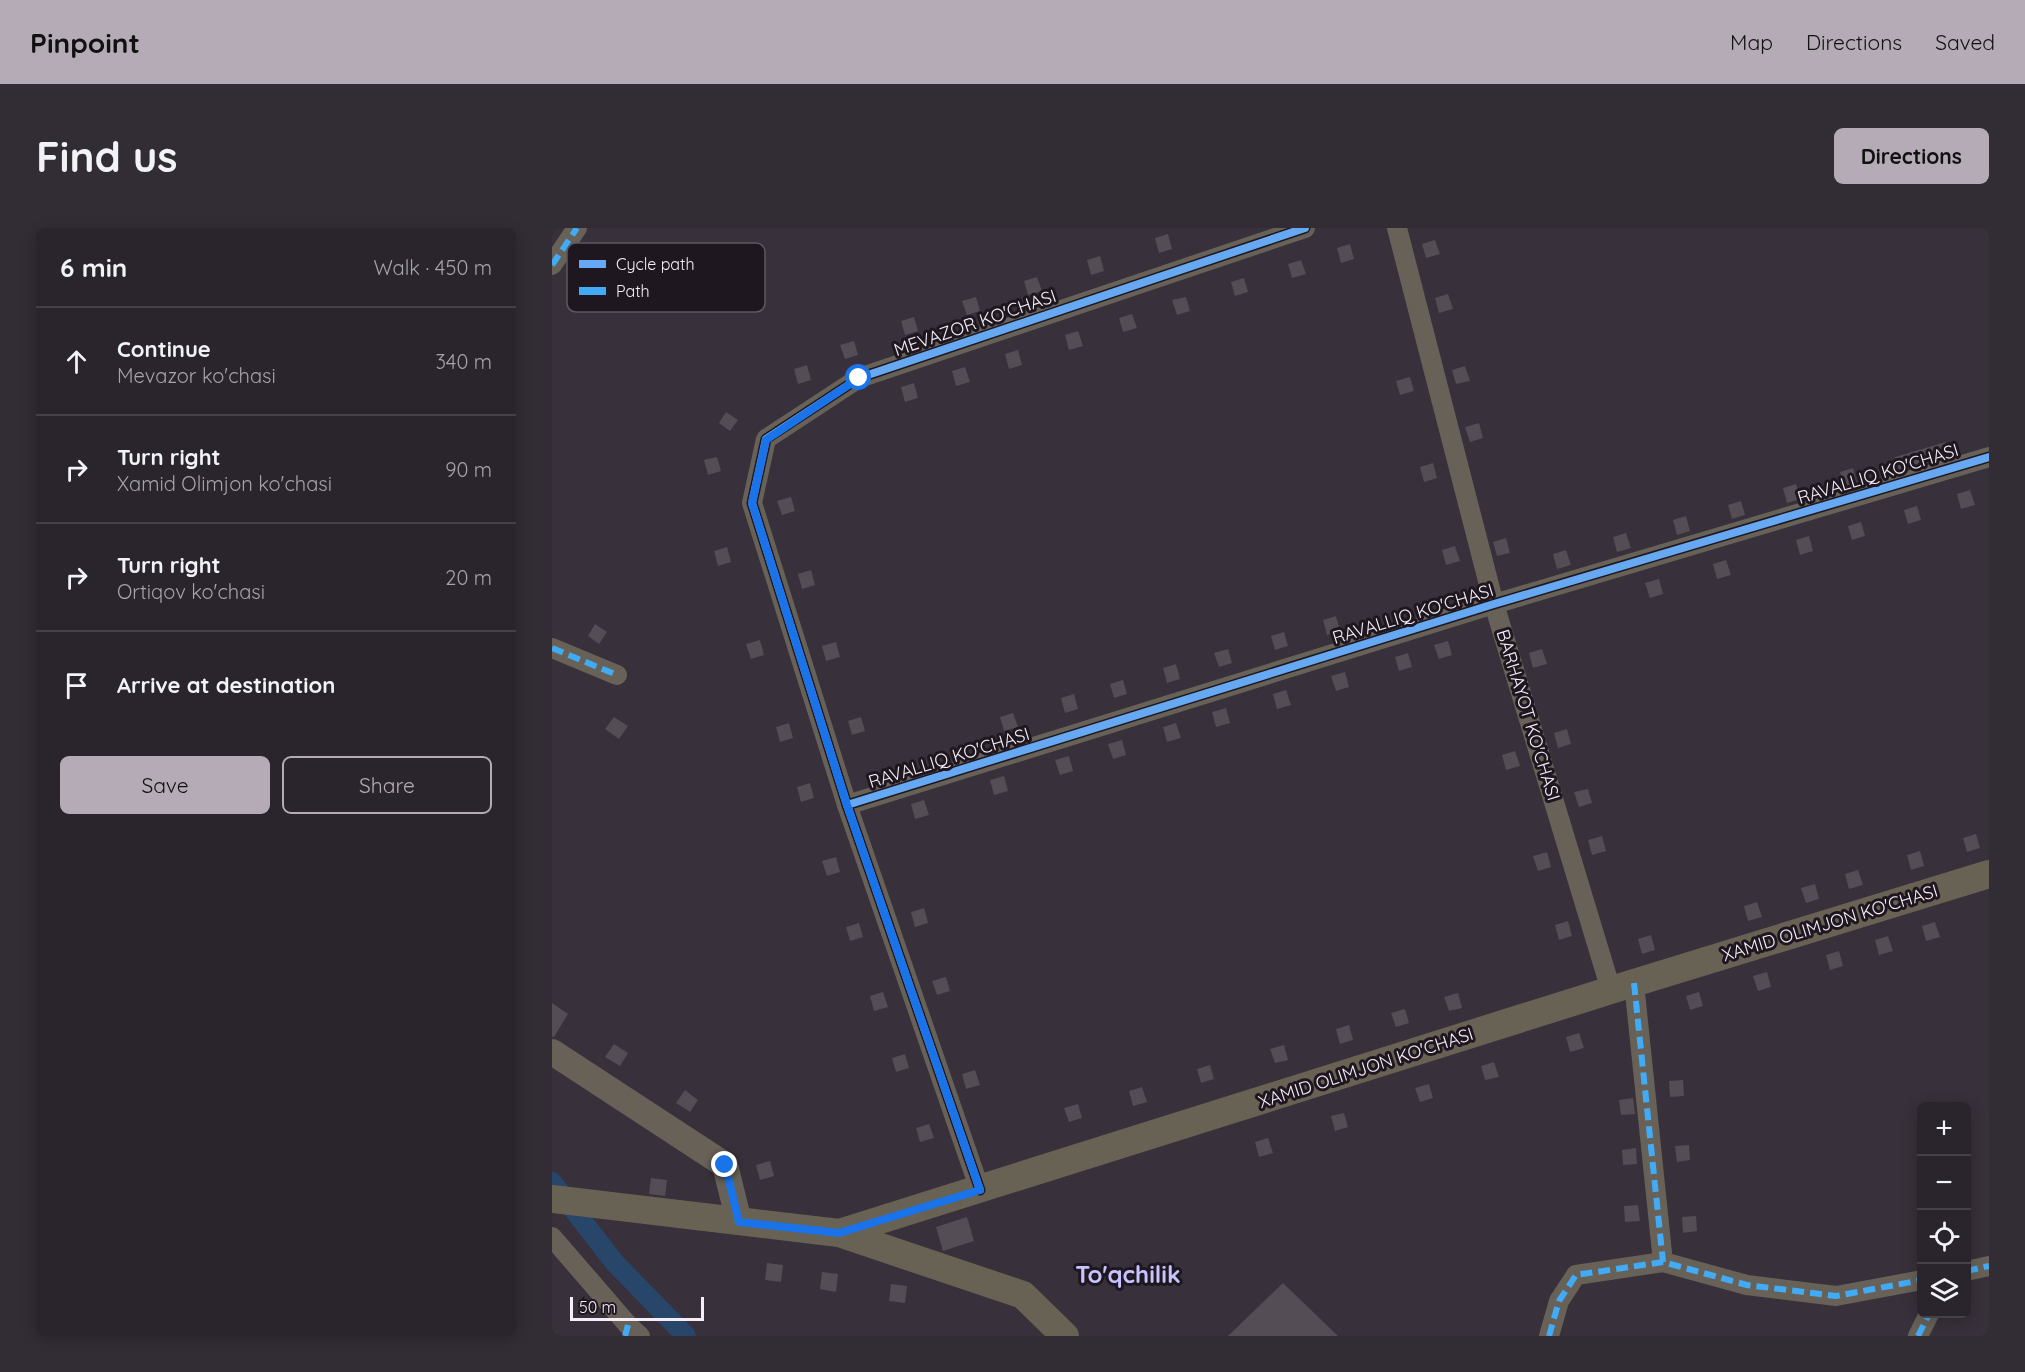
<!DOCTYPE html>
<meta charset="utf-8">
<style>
body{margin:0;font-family:Quicksand,sans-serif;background:#322c34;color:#f1f3f6}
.controls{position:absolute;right:18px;bottom:18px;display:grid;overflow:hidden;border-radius:9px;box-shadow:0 3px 15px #0003}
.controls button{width:54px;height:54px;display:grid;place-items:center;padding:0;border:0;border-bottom:2px solid #464148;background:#2a242c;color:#f1f3f6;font:30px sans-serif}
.scale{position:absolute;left:18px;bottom:15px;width:134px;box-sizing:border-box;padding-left:6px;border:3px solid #f7edf9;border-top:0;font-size:16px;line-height:21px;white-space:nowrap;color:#f7edf9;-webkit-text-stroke:4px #1f1720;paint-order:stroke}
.stop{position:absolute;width:18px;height:18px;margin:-14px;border:4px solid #1a73e8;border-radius:50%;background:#fff}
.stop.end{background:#1a73e8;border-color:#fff;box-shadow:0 2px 6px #0008}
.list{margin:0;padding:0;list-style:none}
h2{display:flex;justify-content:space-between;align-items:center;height:78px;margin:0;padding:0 24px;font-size:26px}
h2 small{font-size:20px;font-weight:400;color:#a5a4a9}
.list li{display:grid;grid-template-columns:39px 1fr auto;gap:18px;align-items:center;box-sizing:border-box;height:108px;padding:0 24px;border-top:2px solid #464148}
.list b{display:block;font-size:22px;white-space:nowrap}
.list p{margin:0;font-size:20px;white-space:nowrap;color:#a5a4a9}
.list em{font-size:20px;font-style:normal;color:#a5a4a9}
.actions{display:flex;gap:12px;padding:18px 24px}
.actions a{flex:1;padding:14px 0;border:2px solid #b4abb6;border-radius:9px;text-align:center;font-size:21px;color:#b4abb6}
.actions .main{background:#b4abb6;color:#111}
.icon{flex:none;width:33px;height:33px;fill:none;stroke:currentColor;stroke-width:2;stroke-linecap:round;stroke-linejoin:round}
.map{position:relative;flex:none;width:1437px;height:1108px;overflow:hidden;border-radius:9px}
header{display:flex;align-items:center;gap:36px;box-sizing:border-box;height:84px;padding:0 30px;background:#b4abb6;color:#111}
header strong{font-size:28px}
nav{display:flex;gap:33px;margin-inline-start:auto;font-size:21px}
.intro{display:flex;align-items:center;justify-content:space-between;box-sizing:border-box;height:144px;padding:0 36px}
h1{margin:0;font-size:42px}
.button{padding:15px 27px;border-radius:9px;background:#b4abb6;color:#111;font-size:21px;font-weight:700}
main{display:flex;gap:36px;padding:0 36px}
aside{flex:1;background:#2a242c;border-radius:9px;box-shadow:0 3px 15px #0003}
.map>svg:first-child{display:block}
</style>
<header>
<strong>Pinpoint</strong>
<nav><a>Map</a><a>Directions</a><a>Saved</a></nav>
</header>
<div class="intro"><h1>Find us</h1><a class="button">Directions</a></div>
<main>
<aside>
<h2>6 min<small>Walk · 450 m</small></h2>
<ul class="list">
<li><svg class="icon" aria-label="ahead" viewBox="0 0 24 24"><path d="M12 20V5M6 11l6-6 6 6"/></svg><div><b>Continue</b><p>Mevazor ko'chasi</p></div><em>340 m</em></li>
<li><svg class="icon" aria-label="right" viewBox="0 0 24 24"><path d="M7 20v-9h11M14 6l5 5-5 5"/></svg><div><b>Turn right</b><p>Xamid Olimjon ko'chasi</p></div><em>90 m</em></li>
<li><svg class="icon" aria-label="right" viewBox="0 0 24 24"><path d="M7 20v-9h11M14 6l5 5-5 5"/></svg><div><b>Turn right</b><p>Ortiqov ko'chasi</p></div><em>20 m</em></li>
<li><svg class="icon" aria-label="arrive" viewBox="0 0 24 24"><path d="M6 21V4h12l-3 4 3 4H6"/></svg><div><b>Arrive at destination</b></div></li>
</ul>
<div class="actions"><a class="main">Save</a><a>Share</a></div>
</aside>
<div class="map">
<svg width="1437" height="1108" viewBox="0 0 1437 1108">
<rect width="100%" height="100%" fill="#38303a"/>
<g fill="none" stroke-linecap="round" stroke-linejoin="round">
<path stroke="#27466a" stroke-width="20" d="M 0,954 L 63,1035 L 134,1108"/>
</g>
<g fill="#544d56">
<path d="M 616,6 L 620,21 L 607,25 L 603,10 Z"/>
<path d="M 883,12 L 888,26 L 874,30 L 870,16 Z"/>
<path d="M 798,16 L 802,31 L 789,35 L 785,20 Z"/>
<path d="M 548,28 L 552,43 L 539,47 L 535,32 Z"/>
<path d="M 749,32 L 754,46 L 740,50 L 736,36 Z"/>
<path d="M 485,49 L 490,63 L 476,67 L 472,53 Z"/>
<path d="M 692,50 L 696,64 L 683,68 L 679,54 Z"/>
<path d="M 896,66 L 901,81 L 887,85 L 883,70 Z"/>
<path d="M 424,69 L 428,83 L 415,87 L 410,73 Z"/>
<path d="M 634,69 L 638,83 L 625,87 L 620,72 Z"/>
<path d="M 580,86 L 585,100 L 571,104 L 567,90 Z"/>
<path d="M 362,89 L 366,103 L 353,107 L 349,93 Z"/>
<path d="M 526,103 L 531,118 L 517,122 L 513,107 Z"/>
<path d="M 302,113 L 306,127 L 293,131 L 288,117 Z"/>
<path d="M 466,122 L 470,137 L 457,141 L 453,126 Z"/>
<path d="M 255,137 L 259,152 L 246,156 L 242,141 Z"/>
<path d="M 913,138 L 918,153 L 904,156 L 900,142 Z"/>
<path d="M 413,139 L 418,154 L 404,158 L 400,143 Z"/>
<path d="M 858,149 L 862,163 L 848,167 L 844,153 Z"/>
<path d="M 362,155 L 366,170 L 353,174 L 349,159 Z"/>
<path d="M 174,184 L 186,192 L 178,203 L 167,195 Z"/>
<path d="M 927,195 L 931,210 L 918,214 L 913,199 Z"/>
<path d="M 1394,214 L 1398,228 L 1347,243 L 1343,229 Z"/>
<path d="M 165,229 L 169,243 L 156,247 L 152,232 Z"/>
<path d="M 881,235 L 885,250 L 872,254 L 868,239 Z"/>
<path d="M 1301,240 L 1305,255 L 1292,259 L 1288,244 Z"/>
<path d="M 1244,256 L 1249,271 L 1235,275 L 1231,260 Z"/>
<path d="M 1418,262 L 1423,277 L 1409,281 L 1405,266 Z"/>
<path d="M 239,269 L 243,283 L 230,287 L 225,273 Z"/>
<path d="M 1189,273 L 1193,287 L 1180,291 L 1176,277 Z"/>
<path d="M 1365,278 L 1369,292 L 1356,296 L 1352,282 Z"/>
<path d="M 1134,288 L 1138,303 L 1125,307 L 1121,292 Z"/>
<path d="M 1309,294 L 1313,308 L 1300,312 L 1296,298 Z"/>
<path d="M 1074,305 L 1079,320 L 1065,324 L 1061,309 Z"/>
<path d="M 1257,308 L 1261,323 L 1248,327 L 1244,312 Z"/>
<path d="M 954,310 L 958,325 L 945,328 L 941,314 Z"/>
<path d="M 903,318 L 908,333 L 894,337 L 890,322 Z"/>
<path d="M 175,319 L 179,334 L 166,338 L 162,323 Z"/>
<path d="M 1014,322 L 1019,337 L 1005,341 L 1001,326 Z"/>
<path d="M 1174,332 L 1179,347 L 1165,351 L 1161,336 Z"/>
<path d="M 259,342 L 263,357 L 250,361 L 246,346 Z"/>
<path d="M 1107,351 L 1111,366 L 1098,370 L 1093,355 Z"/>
<path d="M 784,388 L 788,403 L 775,407 L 771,392 Z"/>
<path d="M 43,396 L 55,404 L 47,416 L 36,408 Z"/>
<path d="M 732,404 L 736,418 L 723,422 L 719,408 Z"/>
<path d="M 208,412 L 212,427 L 199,431 L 194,416 Z"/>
<path d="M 896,413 L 900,427 L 887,431 L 882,417 Z"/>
<path d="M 284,414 L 288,429 L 274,433 L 270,418 Z"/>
<path d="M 676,421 L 680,435 L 667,439 L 662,425 Z"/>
<path d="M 990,421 L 995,436 L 981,440 L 977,425 Z"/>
<path d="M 856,425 L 860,439 L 847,443 L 843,429 Z"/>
<path d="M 624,436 L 628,451 L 615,455 L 611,440 Z"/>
<path d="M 793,444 L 797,459 L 784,463 L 779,448 Z"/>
<path d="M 571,452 L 575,466 L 562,470 L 558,456 Z"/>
<path d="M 734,462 L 739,477 L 725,481 L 721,466 Z"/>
<path d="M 522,466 L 526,481 L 513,485 L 509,470 Z"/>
<path d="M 674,480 L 678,495 L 664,499 L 660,484 Z"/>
<path d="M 461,485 L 466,499 L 452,503 L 448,489 Z"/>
<path d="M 62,489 L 76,498 L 67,511 L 53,501 Z"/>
<path d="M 309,489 L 313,503 L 300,507 L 296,493 Z"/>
<path d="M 237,495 L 241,510 L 228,514 L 224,499 Z"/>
<path d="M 624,495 L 629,510 L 615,514 L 611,499 Z"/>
<path d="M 1015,501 L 1019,516 L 1006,520 L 1002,505 Z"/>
<path d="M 570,512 L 574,527 L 561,531 L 556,516 Z"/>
<path d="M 963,523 L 968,538 L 954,542 L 950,527 Z"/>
<path d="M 517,528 L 521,543 L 508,547 L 503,532 Z"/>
<path d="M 452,548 L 456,563 L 442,567 L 438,552 Z"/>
<path d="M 258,555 L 262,570 L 249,574 L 245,559 Z"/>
<path d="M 1036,561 L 1040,575 L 1027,579 L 1022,564 Z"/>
<path d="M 372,572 L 377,587 L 363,591 L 359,576 Z"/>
<path d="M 1424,606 L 1428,620 L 1415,624 L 1411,610 Z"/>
<path d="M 1050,608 L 1054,623 L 1040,627 L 1036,612 Z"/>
<path d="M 1368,623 L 1372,638 L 1359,642 L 1355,627 Z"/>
<path d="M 995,624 L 999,639 L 986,643 L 981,628 Z"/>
<path d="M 284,629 L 288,644 L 275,648 L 270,633 Z"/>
<path d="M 1306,642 L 1311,657 L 1297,661 L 1293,646 Z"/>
<path d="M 1263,656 L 1267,671 L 1254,675 L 1249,660 Z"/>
<path d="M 1205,674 L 1210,689 L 1196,693 L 1192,678 Z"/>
<path d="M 372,680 L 376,695 L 363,699 L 359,684 Z"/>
<path d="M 1016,693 L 1020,708 L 1007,712 L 1003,697 Z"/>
<path d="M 1383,694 L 1388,709 L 1374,713 L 1370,698 Z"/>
<path d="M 307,695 L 311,709 L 298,713 L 294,699 Z"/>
<path d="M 1099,707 L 1103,722 L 1090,726 L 1086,711 Z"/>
<path d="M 1336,708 L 1341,723 L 1327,727 L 1323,712 Z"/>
<path d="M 1287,723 L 1291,738 L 1278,742 L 1274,727 Z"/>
<path d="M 1215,744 L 1219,759 L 1206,763 L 1201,748 Z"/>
<path d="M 394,749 L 398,763 L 385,767 L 380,753 Z"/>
<path d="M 331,764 L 336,779 L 322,783 L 318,768 Z"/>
<path d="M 1147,764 L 1151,778 L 1138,782 L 1134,768 Z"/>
<path d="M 906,765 L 910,780 L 897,783 L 892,769 Z"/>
<path d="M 0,775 L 16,786 L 2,809 L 0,809 Z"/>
<path d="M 853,781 L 857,795 L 844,799 L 839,785 Z"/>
<path d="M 797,797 L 801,812 L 788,816 L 784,801 Z"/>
<path d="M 1027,805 L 1032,820 L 1018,824 L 1014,809 Z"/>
<path d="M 62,816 L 76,825 L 68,838 L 53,829 Z"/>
<path d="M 732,817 L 736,832 L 723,835 L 718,821 Z"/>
<path d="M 353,826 L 357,840 L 344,844 L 340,830 Z"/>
<path d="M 942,834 L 947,849 L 933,852 L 929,838 Z"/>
<path d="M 658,837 L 662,851 L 649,855 L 645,841 Z"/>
<path d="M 423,842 L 428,857 L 414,861 L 410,846 Z"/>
<path d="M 1131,852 L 1132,868 L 1118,869 L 1117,853 Z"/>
<path d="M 877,856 L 881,870 L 868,874 L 863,860 Z"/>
<path d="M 590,859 L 595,874 L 581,878 L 577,863 Z"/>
<path d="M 133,862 L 146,872 L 138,884 L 124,875 Z"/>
<path d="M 1081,870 L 1083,886 L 1069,887 L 1067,872 Z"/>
<path d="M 526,876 L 530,890 L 517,894 L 512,880 Z"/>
<path d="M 792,885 L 796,899 L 783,903 L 779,888 Z"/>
<path d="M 377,896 L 382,910 L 368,914 L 364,900 Z"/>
<path d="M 716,910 L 721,925 L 707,929 L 703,914 Z"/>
<path d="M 1137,917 L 1138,932 L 1125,934 L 1123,918 Z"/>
<path d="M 1084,920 L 1085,936 L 1071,937 L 1070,922 Z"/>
<path d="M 218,933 L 222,948 L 208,952 L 204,937 Z"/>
<path d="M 99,950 L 115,952 L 113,968 L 97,966 Z"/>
<path d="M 1086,977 L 1088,993 L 1073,994 L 1072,978 Z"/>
<path d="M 1144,988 L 1145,1003 L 1131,1005 L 1130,989 Z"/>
<path d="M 415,989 L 422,1013 L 391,1023 L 384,999 Z"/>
<path d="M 215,1035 L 231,1037 L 229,1054 L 213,1052 Z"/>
<path d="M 270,1044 L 286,1046 L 284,1064 L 268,1061 Z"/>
<path d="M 731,1055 L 786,1108 L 676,1108 Z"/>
<path d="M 339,1056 L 355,1058 L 353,1075 L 337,1073 Z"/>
</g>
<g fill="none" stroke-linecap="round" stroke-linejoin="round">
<g stroke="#676157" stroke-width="20">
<path d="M 845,0 L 942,376 L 1059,762"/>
<path d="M 0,37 L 25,0"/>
<path d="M 0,420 L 65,447"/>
<path d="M 295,577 L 942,376 L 1437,229"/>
<path d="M 1082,755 L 1111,1034"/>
<path d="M 428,962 L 295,577 L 200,275 L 214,211 L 307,150 L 753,0"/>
<path d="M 0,1009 L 76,1097 L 88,1108"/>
<path d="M 1414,1043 L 1437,1038"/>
<path d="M 997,1108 L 1007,1073 L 1024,1047 L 1111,1034 L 1195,1057 L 1284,1068 L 1370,1052"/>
<path d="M 1366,1108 L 1377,1086"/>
</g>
<path stroke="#676157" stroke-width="26" d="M 0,824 L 173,937 L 187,994"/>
<g stroke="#686254" stroke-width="28">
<path d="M 0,971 L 287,1005 L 1059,762 L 1437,646"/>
<path d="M 287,1005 L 471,1067 L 513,1108"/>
</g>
<g stroke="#42abf6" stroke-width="6" stroke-dasharray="12 6" stroke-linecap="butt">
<path d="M 0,37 L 25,0"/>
<path d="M 0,420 L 65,447"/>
<path d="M 1082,755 L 1111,1034"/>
<path d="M 1414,1043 L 1437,1038"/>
<path d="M 73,1108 L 76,1097"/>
<path d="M 997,1108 L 1007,1073 L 1024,1047 L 1111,1034 L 1195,1057 L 1284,1068 L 1370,1052"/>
<path d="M 1366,1108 L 1377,1086"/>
</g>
<defs>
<g id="cycleway">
<path d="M 295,577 L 942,376 L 1437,229"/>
<path d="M 428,962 L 295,577 L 200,275 L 214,211 L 307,150 L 753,0"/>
</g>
</defs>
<use href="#cycleway" stroke="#1f1720" stroke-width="11"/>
<use href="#cycleway" stroke="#66a8f1" stroke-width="8"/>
</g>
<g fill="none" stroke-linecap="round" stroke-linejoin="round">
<path stroke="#1a73e8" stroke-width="8" d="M 173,937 L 187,994 L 287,1005 L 428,962 L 295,577 L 200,275 L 214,212 L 307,150"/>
</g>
<g text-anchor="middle" stroke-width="6" stroke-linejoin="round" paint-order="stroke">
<g font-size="18" fill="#f7edf9" stroke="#1f1720">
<text transform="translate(423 95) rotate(-19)" y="6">MEVAZOR KO'CHASI</text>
<text transform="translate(1326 246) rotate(-17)" y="6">RAVALLIQ KO'CHASI</text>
<text transform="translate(861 386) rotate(-17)" y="6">RAVALLIQ KO'CHASI</text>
<text transform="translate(976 487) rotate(73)" y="6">BARHAYOT KO'CHASI</text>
<text transform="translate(397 530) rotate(-17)" y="6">RAVALLIQ KO'CHASI</text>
<text transform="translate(1278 695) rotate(-17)" y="6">XAMID OLIMJON KO'CHASI</text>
<text transform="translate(814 840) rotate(-18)" y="6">XAMID OLIMJON KO'CHASI</text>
</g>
<g font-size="24" font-weight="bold" fill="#c6c3fd" stroke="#1f1720">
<text x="576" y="1055">To'qchilik</text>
</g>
</g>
<rect x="15" y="15" width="198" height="69" rx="9" fill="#1f1720" stroke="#605761" stroke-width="1.5"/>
<rect x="27" y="32" width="27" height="8" fill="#66a8f1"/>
<rect x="27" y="59" width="27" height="8" fill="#42abf6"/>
<g font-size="16" fill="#f7edf9">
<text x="64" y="42">Cycle path</text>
<text x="64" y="69">Path</text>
</g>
</svg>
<div class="controls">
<button>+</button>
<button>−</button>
<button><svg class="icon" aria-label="locate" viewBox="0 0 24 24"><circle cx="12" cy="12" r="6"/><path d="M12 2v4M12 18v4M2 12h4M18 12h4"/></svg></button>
<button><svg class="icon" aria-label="layers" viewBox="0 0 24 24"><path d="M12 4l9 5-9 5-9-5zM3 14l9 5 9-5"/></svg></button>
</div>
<div class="scale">50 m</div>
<div class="stop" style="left:307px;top:150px"></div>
<div class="stop end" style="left:173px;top:937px"></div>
</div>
</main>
